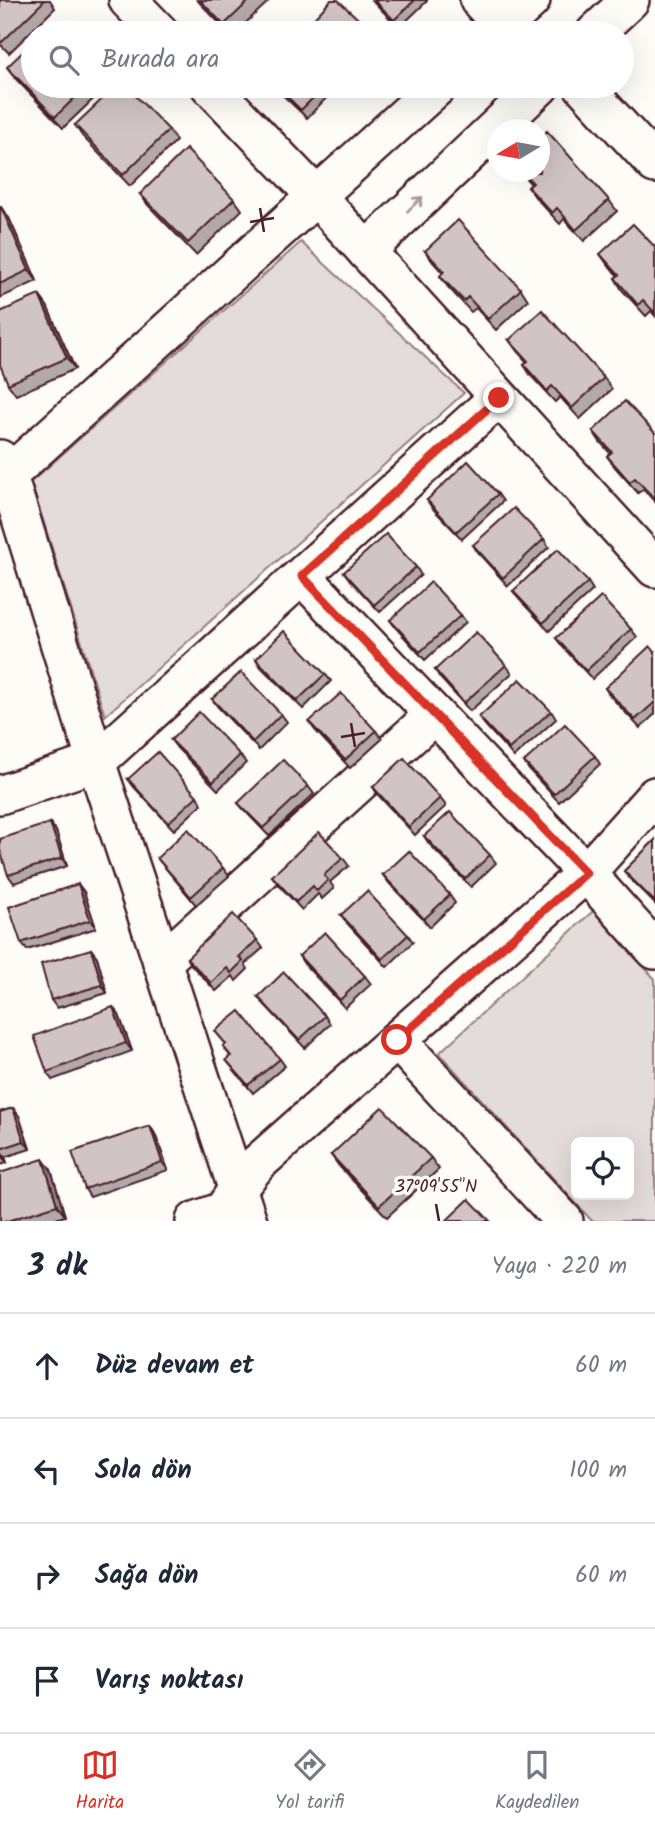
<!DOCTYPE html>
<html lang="tr">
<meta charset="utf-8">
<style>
body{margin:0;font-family:Kalam,sans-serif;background:#f2f2f3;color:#1f2937}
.controls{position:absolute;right:21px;bottom:21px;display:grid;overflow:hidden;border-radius:10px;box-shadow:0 7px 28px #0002}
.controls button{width:63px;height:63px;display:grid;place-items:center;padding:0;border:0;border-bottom:2px solid #e0e1e3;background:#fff;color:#1f2937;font:35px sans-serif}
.compass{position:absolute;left:487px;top:119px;width:63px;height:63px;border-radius:50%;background:#fff;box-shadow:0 7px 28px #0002;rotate:260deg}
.stop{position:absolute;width:21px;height:21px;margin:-16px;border:5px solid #d93025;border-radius:50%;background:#fff}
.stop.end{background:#d93025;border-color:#fff;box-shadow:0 2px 7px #0008}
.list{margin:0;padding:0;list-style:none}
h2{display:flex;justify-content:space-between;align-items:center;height:91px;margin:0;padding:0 28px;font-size:30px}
h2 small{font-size:23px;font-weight:400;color:#747a83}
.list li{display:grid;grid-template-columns:46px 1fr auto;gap:21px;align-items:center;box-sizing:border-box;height:105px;padding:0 28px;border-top:2px solid #e0e1e3}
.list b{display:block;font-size:26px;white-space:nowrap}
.list em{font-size:23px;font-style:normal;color:#747a83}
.icon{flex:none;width:38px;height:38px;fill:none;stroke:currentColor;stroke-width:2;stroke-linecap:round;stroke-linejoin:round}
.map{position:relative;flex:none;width:655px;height:1221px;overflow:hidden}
.search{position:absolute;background:#fff;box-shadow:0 7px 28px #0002;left:21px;right:21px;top:21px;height:77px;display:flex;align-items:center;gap:18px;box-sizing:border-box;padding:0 24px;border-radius:38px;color:#747a83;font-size:26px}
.sheet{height:511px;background:#fff}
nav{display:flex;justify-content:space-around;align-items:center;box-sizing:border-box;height:98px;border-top:2px solid #e0e1e3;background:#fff;font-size:19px;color:#747a83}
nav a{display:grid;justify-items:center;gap:4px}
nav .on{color:#d93025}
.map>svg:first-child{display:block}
</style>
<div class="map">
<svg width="655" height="1221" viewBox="0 0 655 1221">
<rect width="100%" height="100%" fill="#fdfcf7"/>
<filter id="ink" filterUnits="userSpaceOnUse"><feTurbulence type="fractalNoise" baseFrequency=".0143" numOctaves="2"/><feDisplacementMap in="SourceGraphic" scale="14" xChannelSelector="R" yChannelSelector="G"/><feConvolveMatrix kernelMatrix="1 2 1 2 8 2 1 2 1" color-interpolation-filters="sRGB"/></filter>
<g filter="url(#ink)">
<g fill="#e3dcda" stroke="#967e82" stroke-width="2" fill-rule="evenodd">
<path d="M 301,242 L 464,393 L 105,716 L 31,482 Z"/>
<path d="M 593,911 L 655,979 L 655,1221 L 592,1221 L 439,1053 ZM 629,1142 L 629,1195 L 576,1195 L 576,1142 Z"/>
</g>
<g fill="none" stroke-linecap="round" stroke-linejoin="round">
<defs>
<g id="minor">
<path d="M 128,0 L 160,33"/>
<path d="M 479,0 L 503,26"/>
<path d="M 495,33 L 531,0"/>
<path d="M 595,33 L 630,0"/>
<path d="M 210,86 L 317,197 L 655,568"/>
<path d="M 583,86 L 655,164"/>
<path d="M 366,251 L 540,86"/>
<path d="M 0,459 L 11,486 L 96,762 L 248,1221"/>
<path d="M 7,476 L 438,86"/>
<path d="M 302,576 L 586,873 L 655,950"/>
<path d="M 0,795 L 96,762 L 498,398"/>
<path d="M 162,962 L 434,715"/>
<path d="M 397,1040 L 564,1221"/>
<path d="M 195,1221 L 223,1211 L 238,1188 L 258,1163 L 586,873 L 655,796"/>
</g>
</defs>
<use href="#minor" stroke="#4a1f2b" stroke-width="42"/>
<use href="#minor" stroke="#fdfcf7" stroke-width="37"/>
</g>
<g fill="#b3a9a9" stroke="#4a1f2b" stroke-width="2">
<path d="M 0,0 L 50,0 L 55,8 L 9,53 L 0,44 Z"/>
<path d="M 197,0 L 266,0 L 268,2 L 235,33 L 229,33 Z"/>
<path d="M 372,0 L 427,0 L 427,1 L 399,28 Z"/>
<path d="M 7,67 L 33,86 L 107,86 L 63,128 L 15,78 Z"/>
<path d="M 273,86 L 331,86 L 334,90 L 307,118 Z"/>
<path d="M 75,125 L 169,130 L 176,141 L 130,186 L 82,136 Z"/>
<path d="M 520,172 L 540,172 L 609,200 L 617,211 L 584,241 L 564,219 L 560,224 L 536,198 L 528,187 L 531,184 Z"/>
<path d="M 140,194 L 234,199 L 242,210 L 196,255 L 148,205 Z"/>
<path d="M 0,208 L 9,218 L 37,281 L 0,298 Z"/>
<path d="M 655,247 L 655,316 L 651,311 L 646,316 L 622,290 L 615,278 L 618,276 L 608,265 L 600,254 Z"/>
<path d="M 425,251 L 521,289 L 528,300 L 496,330 L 476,308 L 471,312 L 448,287 L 440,276 L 443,273 L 433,262 Z"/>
<path d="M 39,295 L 47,306 L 75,369 L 16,395 L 8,384 Z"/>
<path d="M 509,340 L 604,378 L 612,389 L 580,419 L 560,397 L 555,402 L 531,376 L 524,365 L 527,362 L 517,351 Z"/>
<path d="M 593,431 L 655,433 L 655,502 L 643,489 L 638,493 L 615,467 L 607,456 L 610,453 L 600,442 Z"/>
<path d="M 498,494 L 503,501 L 462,539 L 432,508 L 427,500 Z"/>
<path d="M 544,539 L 549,547 L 508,586 L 478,553 L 473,545 Z"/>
<path d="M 416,567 L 421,575 L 380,612 L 350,580 L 344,572 Z"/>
<path d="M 588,582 L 593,590 L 549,631 L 519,599 L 513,591 Z"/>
<path d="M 461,615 L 466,622 L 425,660 L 396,628 L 390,620 Z"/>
<path d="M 631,629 L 637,637 L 592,679 L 562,646 L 556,638 Z"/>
<path d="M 655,652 L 655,714 L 640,728 L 610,696 L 605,688 Z"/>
<path d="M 256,659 L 325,674 L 331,681 L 303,709 L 261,667 Z"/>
<path d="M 506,665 L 512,673 L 470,711 L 440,678 L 435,670 Z"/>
<path d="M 212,699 L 281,714 L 287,722 L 259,750 L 218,707 Z"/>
<path d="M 551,711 L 556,719 L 514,757 L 485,725 L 479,717 Z"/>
<path d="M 309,722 L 376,731 L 382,739 L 350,768 L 315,730 Z"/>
<path d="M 171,740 L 240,755 L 246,763 L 218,790 L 177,748 Z"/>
<path d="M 595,756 L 600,764 L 559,802 L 529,770 L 524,762 Z"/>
<path d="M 128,779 L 197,796 L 202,804 L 174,830 L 134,787 Z"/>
<path d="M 308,786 L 314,794 L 269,836 L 244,810 L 238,803 Z"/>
<path d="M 373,787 L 440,798 L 446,806 L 415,835 L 378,795 Z"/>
<path d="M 50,823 L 56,831 L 67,866 L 14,883 L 8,875 Z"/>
<path d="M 424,836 L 490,855 L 496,863 L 471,887 L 429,844 Z"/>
<path d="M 655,840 L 655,904 L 630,879 L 624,871 Z"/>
<path d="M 157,858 L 223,868 L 229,876 L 196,905 Z"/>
<path d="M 343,858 L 349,866 L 330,882 L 334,888 L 322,899 L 318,894 L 302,910 L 278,884 L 272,876 Z"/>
<path d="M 383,875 L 450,895 L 455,903 L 430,927 L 389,883 Z"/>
<path d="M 78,884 L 84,892 L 96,928 L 27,950 L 21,943 Z"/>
<path d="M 341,915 L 408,935 L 413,942 L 387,967 L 347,923 Z"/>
<path d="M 257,940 L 263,948 L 245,964 L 248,969 L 236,981 L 233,976 L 216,991 L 192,966 L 187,958 Z"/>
<path d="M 91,949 L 97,957 L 107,993 L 57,1008 L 51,1000 Z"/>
<path d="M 299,956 L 365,976 L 371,984 L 345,1008 L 304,964 Z"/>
<path d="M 258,997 L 325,1016 L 330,1024 L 305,1048 L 264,1004 Z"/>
<path d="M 113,1007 L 119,1015 L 132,1051 L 52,1080 L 47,1072 Z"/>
<path d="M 215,1031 L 280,1059 L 285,1066 L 253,1093 L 226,1060 L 230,1056 L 223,1046 L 226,1044 Z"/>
<path d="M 13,1108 L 19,1116 L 30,1149 L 5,1157 L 7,1163 L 0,1165 L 0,1112 Z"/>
<path d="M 150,1126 L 155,1134 L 168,1170 L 90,1197 L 85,1189 Z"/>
<path d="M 331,1155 L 431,1158 L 439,1169 L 387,1217 L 339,1166 Z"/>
<path d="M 51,1170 L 65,1216 L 49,1221 L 0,1221 Z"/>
</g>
<g fill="#928a89" stroke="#4a1f2b" stroke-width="2">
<path d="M 1,207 L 9,218 L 37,281 L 29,270 Z"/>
<path d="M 39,295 L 47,306 L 75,369 L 67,358 Z"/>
<path d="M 50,823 L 56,831 L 67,866 L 62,858 Z"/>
<path d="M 78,884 L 84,892 L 96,928 L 90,920 Z"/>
<path d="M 91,949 L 97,957 L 107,993 L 102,985 Z"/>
<path d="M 113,1007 L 119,1015 L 132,1051 L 126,1043 Z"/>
<path d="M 13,1108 L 19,1116 L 30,1149 L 24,1141 Z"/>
<path d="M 150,1126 L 155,1134 L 168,1170 L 162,1162 Z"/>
<path d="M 0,1150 L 5,1157 L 7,1163 L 1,1155 Z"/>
<path d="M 43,1159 L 51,1170 L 65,1216 L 57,1205 Z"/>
</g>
<g fill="#d0c5c4" stroke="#4a1f2b" stroke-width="2">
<path d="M 0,0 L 45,0 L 2,42 L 0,41 Z"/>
<path d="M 200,0 L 250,0 L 224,25 Z"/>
<path d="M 331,0 L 338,0 L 373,33 L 316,33 L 308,25 Z"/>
<path d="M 374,0 L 415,0 L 394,20 Z"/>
<path d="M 54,22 L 65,33 L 43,33 Z"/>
<path d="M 33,42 L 33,86 L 87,86 L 55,117 L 7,67 Z"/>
<path d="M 116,86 L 126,86 L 169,130 L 123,175 L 75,125 Z"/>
<path d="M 276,86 L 325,86 L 301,110 Z"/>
<path d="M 547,131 L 609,200 L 576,230 L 557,208 L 552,213 L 528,187 L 533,183 L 522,172 L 540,172 L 540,138 Z"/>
<path d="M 186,149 L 234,199 L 188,243 L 140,194 Z"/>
<path d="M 1,207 L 29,270 L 0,284 L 0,208 Z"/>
<path d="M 458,220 L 521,289 L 488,319 L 468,297 L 464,301 L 440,276 L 444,271 L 425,251 Z"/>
<path d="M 633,224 L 655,247 L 655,313 L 643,300 L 638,305 L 615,278 L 619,275 L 600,254 Z"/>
<path d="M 39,295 L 67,358 L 8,384 L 0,365 L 0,312 Z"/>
<path d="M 542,310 L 604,378 L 572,408 L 552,386 L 547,391 L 524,365 L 528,361 L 509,340 Z"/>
<path d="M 625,401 L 655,433 L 655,499 L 635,478 L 630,482 L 607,456 L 612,452 L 593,431 Z"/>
<path d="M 468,461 L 498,494 L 456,532 L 427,500 Z"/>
<path d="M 514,508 L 544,539 L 503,578 L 473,545 Z"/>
<path d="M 386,534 L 416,567 L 374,605 L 344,572 Z"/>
<path d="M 558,549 L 588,582 L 543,623 L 513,591 Z"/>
<path d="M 431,582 L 461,615 L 420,652 L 390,620 Z"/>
<path d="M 601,597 L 631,629 L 586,671 L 556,638 Z"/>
<path d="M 284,631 L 325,674 L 297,701 L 256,659 Z"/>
<path d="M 476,632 L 506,665 L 464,703 L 435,670 Z"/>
<path d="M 650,646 L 655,652 L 655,702 L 635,720 L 605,688 Z"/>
<path d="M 241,672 L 281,714 L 253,742 L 212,699 Z"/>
<path d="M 520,679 L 551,711 L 509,749 L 479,717 Z"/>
<path d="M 341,693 L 376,731 L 345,760 L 309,722 Z"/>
<path d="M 199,712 L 240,755 L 213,782 L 171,740 Z"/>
<path d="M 565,724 L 595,756 L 554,794 L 524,762 Z"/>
<path d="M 158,752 L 197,796 L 168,823 L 128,779 Z"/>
<path d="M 404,758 L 440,798 L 409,827 L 373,787 Z"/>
<path d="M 283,760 L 308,786 L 263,828 L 238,803 Z"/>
<path d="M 450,812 L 490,855 L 465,879 L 424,836 Z"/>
<path d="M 50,823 L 62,858 L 8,875 L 0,850 L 0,839 Z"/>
<path d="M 188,829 L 223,868 L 191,897 L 157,858 Z"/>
<path d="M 319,832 L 343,858 L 324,875 L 328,880 L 317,891 L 313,886 L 296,902 L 272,876 Z"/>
<path d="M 655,840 L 655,900 L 654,901 L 624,871 Z"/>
<path d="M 409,851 L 450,895 L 424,919 L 383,875 Z"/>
<path d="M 78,884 L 90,920 L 21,943 L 9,907 Z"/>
<path d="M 367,891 L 408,935 L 382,959 L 341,915 Z"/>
<path d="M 233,914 L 257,940 L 239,957 L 243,961 L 231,973 L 227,968 L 211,983 L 187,958 Z"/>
<path d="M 325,932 L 365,976 L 340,1000 L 299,956 Z"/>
<path d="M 91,949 L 102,985 L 51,1000 L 41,964 Z"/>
<path d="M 284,972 L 325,1016 L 299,1040 L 258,997 Z"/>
<path d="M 113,1007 L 126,1043 L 47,1072 L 34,1036 Z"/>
<path d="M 240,1011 L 280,1059 L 248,1085 L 226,1060 L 231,1056 L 223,1046 L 226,1044 L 215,1031 Z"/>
<path d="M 382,1107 L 431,1158 L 379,1206 L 331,1155 Z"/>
<path d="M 13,1108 L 24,1141 L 0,1149 L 0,1112 Z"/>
<path d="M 150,1126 L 162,1162 L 85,1189 L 72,1152 Z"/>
<path d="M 43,1159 L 57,1205 L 7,1221 L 0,1221 L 0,1173 Z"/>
<path d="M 469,1199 L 490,1221 L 446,1221 Z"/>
</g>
<defs><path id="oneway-shaft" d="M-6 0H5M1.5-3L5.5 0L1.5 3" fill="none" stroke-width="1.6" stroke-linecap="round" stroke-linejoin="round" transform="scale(1.75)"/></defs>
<use stroke="#ac999b" href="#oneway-shaft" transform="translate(415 204) rotate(-44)"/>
</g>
<g fill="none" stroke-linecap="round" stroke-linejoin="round" filter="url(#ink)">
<path stroke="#d93025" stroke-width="9" d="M 397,1040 L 586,873 L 302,576 L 499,398"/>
</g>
<path fill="none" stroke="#4a1f2b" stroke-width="2.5" d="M 260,208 L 264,232M 250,222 L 274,218M 351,723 L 355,747M 341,737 L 365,733M 436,1204 L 439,1221"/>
<g font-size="18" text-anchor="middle" fill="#4a1f2b" stroke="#fdfcf7" stroke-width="7" stroke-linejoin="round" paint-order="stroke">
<text x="436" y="1192">37°09'55"N</text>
</g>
</svg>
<div class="controls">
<button><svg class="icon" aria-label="locate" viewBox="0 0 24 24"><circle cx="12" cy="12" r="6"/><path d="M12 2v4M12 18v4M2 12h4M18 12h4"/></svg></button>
</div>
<svg class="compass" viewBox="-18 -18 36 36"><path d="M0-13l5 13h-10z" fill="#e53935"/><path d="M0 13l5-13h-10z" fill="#747a83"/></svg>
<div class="stop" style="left:397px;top:1040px"></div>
<div class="stop end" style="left:499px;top:398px"></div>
<div class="search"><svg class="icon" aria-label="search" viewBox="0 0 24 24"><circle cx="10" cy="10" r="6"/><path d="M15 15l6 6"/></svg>Burada ara</div>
</div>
<section class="sheet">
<h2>3 dk<small>Yaya · 220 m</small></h2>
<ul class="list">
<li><svg class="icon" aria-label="ahead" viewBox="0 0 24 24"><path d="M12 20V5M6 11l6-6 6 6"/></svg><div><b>Düz devam et</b></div><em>60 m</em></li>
<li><svg class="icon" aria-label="left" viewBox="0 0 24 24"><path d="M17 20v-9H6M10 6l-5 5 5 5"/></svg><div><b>Sola dön</b></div><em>100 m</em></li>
<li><svg class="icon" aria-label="right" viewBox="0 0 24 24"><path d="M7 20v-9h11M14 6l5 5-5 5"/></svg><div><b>Sağa dön</b></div><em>60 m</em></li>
<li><svg class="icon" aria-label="arrive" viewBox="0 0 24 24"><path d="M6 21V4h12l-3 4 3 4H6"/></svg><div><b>Varış noktası</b></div></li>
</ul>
</section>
<nav>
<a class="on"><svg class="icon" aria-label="map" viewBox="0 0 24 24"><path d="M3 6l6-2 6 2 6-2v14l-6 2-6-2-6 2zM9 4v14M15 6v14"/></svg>Harita</a>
<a><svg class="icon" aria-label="directions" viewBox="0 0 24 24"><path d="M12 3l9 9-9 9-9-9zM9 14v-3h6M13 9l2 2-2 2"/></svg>Yol tarifi</a>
<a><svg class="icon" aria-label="saved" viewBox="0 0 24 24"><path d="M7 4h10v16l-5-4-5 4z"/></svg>Kaydedilen</a>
</nav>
